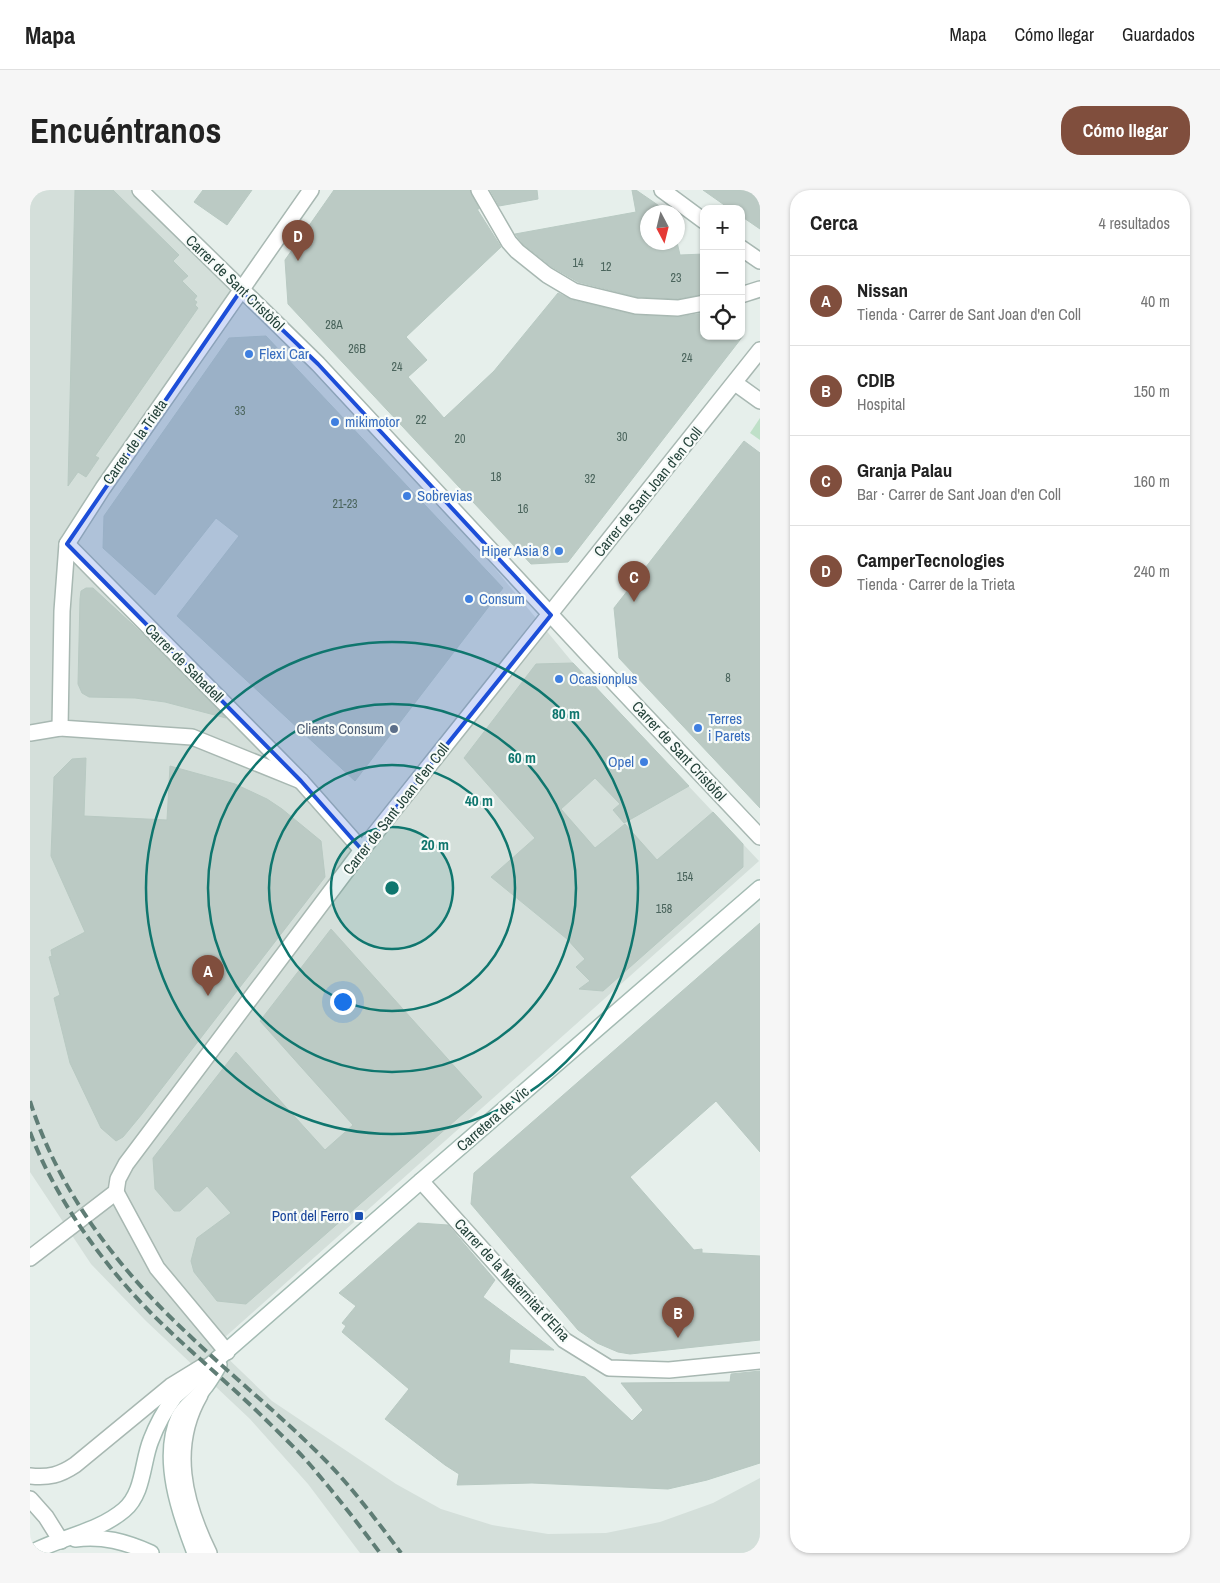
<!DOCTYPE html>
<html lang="es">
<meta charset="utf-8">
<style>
body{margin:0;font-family:"Archivo Narrow",sans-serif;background:#f6f6f6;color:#222}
.controls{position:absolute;right:15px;top:15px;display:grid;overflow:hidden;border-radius:10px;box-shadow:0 1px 4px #0004}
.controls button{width:45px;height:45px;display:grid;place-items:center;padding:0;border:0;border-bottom:1px solid #e0e0e0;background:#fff;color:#222;font:25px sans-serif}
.compass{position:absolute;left:610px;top:15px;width:45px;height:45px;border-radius:50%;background:#fff;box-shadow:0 1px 4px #0004;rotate:173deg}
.you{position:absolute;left:312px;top:811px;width:18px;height:18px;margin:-12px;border:4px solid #fff;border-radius:50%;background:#1a73e8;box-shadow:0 0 0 8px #1a73e833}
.badge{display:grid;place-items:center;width:32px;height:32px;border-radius:50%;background:#804e3d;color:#fff;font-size:16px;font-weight:700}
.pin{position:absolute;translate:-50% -41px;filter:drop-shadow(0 1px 2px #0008)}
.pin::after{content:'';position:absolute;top:26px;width:18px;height:15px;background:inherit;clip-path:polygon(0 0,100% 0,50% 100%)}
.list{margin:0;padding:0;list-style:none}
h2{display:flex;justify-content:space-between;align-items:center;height:65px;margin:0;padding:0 20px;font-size:21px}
h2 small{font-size:16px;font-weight:400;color:#767676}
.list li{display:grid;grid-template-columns:32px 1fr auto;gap:15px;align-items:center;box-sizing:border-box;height:90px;padding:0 20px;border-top:1px solid #e0e0e0}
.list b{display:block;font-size:19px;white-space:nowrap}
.list p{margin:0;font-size:16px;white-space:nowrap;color:#767676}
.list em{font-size:16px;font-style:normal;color:#767676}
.icon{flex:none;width:28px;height:28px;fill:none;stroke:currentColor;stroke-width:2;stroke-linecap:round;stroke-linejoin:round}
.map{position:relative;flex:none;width:730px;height:1363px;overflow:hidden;border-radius:20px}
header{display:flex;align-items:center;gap:30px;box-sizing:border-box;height:70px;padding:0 25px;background:#fff;border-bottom:1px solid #e0e0e0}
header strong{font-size:24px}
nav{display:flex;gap:28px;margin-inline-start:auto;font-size:18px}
.intro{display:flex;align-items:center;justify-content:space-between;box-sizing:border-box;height:120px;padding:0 30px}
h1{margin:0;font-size:35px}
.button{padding:12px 22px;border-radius:20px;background:#804e3d;color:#fff;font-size:18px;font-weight:700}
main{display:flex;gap:30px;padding:0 30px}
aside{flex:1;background:#fff;border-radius:20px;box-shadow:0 1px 4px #0004}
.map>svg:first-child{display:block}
</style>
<header>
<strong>Mapa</strong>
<nav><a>Mapa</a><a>Cómo llegar</a><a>Guardados</a></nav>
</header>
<div class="intro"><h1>Encuéntranos</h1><a class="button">Cómo llegar</a></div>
<main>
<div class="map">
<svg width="730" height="1363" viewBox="0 0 730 1363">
<rect width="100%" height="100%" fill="#e6efeb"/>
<path fill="#d4dfda" d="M 0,0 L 101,0 L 276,174 L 424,329 L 543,473 L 729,671 L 185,1156 L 242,1211 L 366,1294 L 411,1319 L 462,1335 L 518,1344 L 576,1343 L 630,1332 L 683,1313 L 730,1288 L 730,1363 L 330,1363 L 278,1294 L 220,1229 L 116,1131 L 61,1074 L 0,982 Z"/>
<path fill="#bfe0c8" d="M 730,228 L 730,250 L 720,243 Z"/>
<g fill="#bbcac4" stroke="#b8c9c2">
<path d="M 45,0 L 83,0 L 149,65 L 143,71 L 158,86 L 152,91 L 167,106 L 164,110 L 167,112 L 165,115 L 168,118 L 65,266 L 69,268 L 56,287 L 48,282 L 38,296 Z"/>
<path d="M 173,0 L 222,0 L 197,35 L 164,12 Z"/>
<path d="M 304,0 L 440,0 L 449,19 L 447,19 L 471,57 L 376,147 L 397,170 L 378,187 L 414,228 L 464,181 L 528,103 L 542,110 L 605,125 L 648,127 L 674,123 L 674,146 L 713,146 L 538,372 L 501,374 L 258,114 L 255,70 Z"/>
<path d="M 460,0 L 507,0 L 508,9 L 469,16 Z"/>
<path d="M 602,0 L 606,0 L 638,22 L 618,22 L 618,52 L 647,52 L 650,65 L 674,64 L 674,104 L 647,109 L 607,107 L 548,92 L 522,77 L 493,54 L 485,44 L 606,22 Z"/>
<path d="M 673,0 L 730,0 L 730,39 L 711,26 L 711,19 L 700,19 Z"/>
<path d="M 236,146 L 473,398 L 325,591 L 147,426 L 209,346 L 186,328 L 125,405 L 73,358 L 74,326 L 199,148 Z"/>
<path d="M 714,251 L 730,263 L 730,618 L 589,468 L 584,418 Z"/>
<path d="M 56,398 L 63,398 L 116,447 L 196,528 L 135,512 L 105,508 L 59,507 L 52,503 L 48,494 L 50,409 L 51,401 Z"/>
<path d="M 543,473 L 659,596 L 594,633 L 583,620 L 590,614 L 565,588 L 531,619 L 565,658 L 595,634 L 627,670 L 683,622 L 713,654 L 713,677 L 573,801 L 549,799 L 560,791 L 546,777 L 555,769 L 537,749 L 461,687 L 505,648 L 434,568 L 506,474 Z"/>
<path d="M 56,568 L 54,626 L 137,630 L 140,576 L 205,594 L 237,609 L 252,619 L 291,651 L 295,687 L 112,924 L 93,947 L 86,951 L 71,938 L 40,873 L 24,808 L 30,805 L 19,767 L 22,766 L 21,760 L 55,742 L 21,666 L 24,587 L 42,569 Z"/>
<path d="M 730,733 L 730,962 L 686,911 L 600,987 L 664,1060 L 672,1059 L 672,1063 L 730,1066 L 730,1150 L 600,1164 L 588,1162 L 567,1153 L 548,1140 L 441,1014 L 444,983 Z"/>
<path d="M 301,739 L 452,907 L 216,1114 L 187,1111 L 164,1082 L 161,1071 L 167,1048 L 201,1023 L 177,996 L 150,1021 L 144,1021 L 125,999 L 123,968 L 206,862 L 295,960 L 323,935 L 230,831 Z"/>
<path d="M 388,1033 L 418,1035 L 465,1090 L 453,1107 L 524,1160 L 480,1159 L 479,1173 L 555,1187 L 602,1231 L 613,1220 L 591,1193 L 700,1192 L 701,1184 L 730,1181 L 730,1273 L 677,1290 L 638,1299 L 502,1293 L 427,1295 L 429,1284 L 415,1275 L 355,1229 L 379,1199 L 312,1142 L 316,1136 L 312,1133 L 326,1116 L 309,1103 Z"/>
</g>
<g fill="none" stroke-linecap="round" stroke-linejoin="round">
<defs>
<g id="pedestrian">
<path d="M 449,0 L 479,52 L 487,61 L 517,85 L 544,101 L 606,116 L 648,118 L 674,113"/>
<path d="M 711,105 L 730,99"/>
<path d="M 705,193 L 730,211"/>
<path d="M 0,543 L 30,538"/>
</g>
<g id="minor">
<path d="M 632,0 L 674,31"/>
<path d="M 711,58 L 730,71"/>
<path d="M 37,354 L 271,591 L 332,660"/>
<path d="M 271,591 L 162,547 L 30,538 L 32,421 L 37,354 L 73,298 L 281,0"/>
<path d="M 391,991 L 534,1150 L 579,1178 L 639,1180 L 730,1171"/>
<path d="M 86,1002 L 127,1078 L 197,1162"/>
<path d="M 0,1068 L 86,1002 L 88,989 L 96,974 L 332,660 L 730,160"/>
</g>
<g id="tertiary">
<path d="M 110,0 L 288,174 L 560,467 L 730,647"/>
<path d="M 170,1205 C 140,1257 154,1312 179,1363"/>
<path d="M 0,1286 C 19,1288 30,1285 45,1275 L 141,1196 L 172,1177"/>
<path d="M 0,1309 L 16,1327 L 31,1351"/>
</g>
<g id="secondary">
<path d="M 45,1349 C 72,1345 96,1352 121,1363"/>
<path d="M 1,1363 C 31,1347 68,1342 94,1320 C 114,1303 112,1272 121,1250 C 127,1234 135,1220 145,1206 L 391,991 L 730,698"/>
<path d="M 165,1363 C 150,1324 130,1268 149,1227 C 155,1215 167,1209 174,1198 C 180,1191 184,1183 189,1175"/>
</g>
</defs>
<use href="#pedestrian" stroke="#a8b8b2" stroke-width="18"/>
<use href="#minor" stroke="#a8b8b2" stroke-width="18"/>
<use href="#tertiary" stroke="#a8b8b2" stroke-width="18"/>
<use href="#secondary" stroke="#a4bbb3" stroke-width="18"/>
<use href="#pedestrian" stroke="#fff" stroke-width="15"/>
<use href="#minor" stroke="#fff" stroke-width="15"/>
<use href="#tertiary" stroke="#fff" stroke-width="15"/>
<use href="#secondary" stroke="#fff" stroke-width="15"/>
<g stroke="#5f7d75" stroke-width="4" stroke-dasharray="10 5" stroke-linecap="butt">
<path d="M 0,911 C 29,1003 90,1081 160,1146 C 205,1189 253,1227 297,1272 C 324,1300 347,1331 371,1363"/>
<path d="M 0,942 C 25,1008 72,1073 121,1123 C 157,1159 196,1191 232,1226 C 250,1244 271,1263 287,1283 C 309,1309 330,1336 350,1363"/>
</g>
</g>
<path fill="#1d4ed8" fill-opacity="0.2" stroke="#1d4ed8" stroke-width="4" stroke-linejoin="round" d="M 211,100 L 288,174 L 521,425 L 332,660 L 271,591 L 37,354 Z"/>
<circle cx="362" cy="698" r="61" fill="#0f766e" fill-opacity=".12"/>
<g fill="none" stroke="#0f766e" stroke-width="2.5">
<circle cx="362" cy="698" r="61"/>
<circle cx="362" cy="698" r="123"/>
<circle cx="362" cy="698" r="184"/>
<circle cx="362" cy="698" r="246"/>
</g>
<g fill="#3f7fe0" stroke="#f7fbf9" stroke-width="2">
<circle cx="219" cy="164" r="5"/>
<circle cx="305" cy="232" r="5"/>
<circle cx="377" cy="306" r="5"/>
<circle cx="529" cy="361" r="5"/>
<circle cx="439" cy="409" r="5"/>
<circle cx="529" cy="489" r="5"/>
<circle cx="668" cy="538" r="5"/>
<circle cx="614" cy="572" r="5"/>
</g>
<circle fill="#5c6f8a" stroke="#f7fbf9" stroke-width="2" cx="364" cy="539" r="5"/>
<rect fill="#1a4fb4" stroke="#f7fbf9" stroke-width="2" x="324" y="1021" width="10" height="10" rx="2.5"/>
<g text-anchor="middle" stroke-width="4.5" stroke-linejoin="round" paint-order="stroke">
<g font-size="12" fill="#4a645c">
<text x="548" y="77">14</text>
<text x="576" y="81">12</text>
<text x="646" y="92">23</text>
<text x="304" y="139">28A</text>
<text x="327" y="163">26B</text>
<text x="657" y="172">24</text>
<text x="367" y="181">24</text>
<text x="210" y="225">33</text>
<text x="391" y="234">22</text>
<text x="592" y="251">30</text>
<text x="430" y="253">20</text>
<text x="466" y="291">18</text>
<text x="560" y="293">32</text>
<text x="315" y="318">21-23</text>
<text x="493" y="323">16</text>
<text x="698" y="492">8</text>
<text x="655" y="691">154</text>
<text x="634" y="723">158</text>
</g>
<g font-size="15" fill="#24423a" stroke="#f7fbf9">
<text transform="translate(205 93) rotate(44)" y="5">Carrer de Sant Cristòfol</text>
<text transform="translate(105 252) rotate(-55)" y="5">Carrer de la Trieta</text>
<text transform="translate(618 302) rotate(-51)" y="5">Carrer de Sant Joan d'en Coll</text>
<text transform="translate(154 473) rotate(45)" y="5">Carrer de Sabadell</text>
<text transform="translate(649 561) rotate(47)" y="5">Carrer de Sant Cristòfol</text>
<text transform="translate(366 619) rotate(-52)" y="5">Carrer de Sant Joan d'en Coll</text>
<text transform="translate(463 929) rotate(-41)" y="5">Carretera de Vic</text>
<text transform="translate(482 1090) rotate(47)" y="5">Carrer de la Maternitat d'Elna</text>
</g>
<g font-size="15" fill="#366cbe" stroke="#f7fbf9" text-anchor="start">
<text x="229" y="169">Flexi Car</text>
<text x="315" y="237">mikimotor</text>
<text x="387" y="311">Sobrevias</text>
<text x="519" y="366" text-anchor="end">Hiper Asia 8</text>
<text x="449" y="414">Consum</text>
<text x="539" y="494">Ocasionplus</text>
<text x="678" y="534">Terres<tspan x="678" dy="17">i Parets</tspan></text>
<text x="604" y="577" text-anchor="end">Opel</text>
</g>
<g font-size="15" fill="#4e5e75" stroke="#f7fbf9" text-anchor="end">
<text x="354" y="544">Clients Consum</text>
</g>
<g font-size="15" fill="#164399" stroke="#f7fbf9" text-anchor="end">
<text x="319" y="1031">Pont del Ferro</text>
</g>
</g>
<circle cx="362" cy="698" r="8" fill="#0f766e" stroke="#f7fbf9" stroke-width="2.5"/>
<g font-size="15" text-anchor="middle" font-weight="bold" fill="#0f766e" stroke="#f7fbf9" stroke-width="4.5" stroke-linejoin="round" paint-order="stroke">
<text x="536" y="529">80 m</text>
<text x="492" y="573">60 m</text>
<text x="449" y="616">40 m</text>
<text x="405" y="660">20 m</text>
</g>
</svg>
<div class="controls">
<button>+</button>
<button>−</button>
<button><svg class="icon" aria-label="locate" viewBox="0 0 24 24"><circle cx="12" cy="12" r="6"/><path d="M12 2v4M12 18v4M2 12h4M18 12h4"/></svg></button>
</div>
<svg class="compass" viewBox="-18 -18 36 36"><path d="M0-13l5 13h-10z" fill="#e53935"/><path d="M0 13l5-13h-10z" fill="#767676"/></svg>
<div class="you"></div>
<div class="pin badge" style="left:178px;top:806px">A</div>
<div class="pin badge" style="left:648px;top:1148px">B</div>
<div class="pin badge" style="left:604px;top:412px">C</div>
<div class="pin badge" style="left:268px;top:71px">D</div>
</div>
<aside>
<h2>Cerca<small>4 resultados</small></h2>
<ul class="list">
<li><span class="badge">A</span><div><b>Nissan</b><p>Tienda · Carrer de Sant Joan d'en Coll</p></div><em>40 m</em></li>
<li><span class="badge">B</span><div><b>CDIB</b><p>Hospital</p></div><em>150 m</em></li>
<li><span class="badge">C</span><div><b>Granja Palau</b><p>Bar · Carrer de Sant Joan d'en Coll</p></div><em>160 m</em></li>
<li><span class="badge">D</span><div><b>CamperTecnologies</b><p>Tienda · Carrer de la Trieta</p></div><em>240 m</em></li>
</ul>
</aside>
</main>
